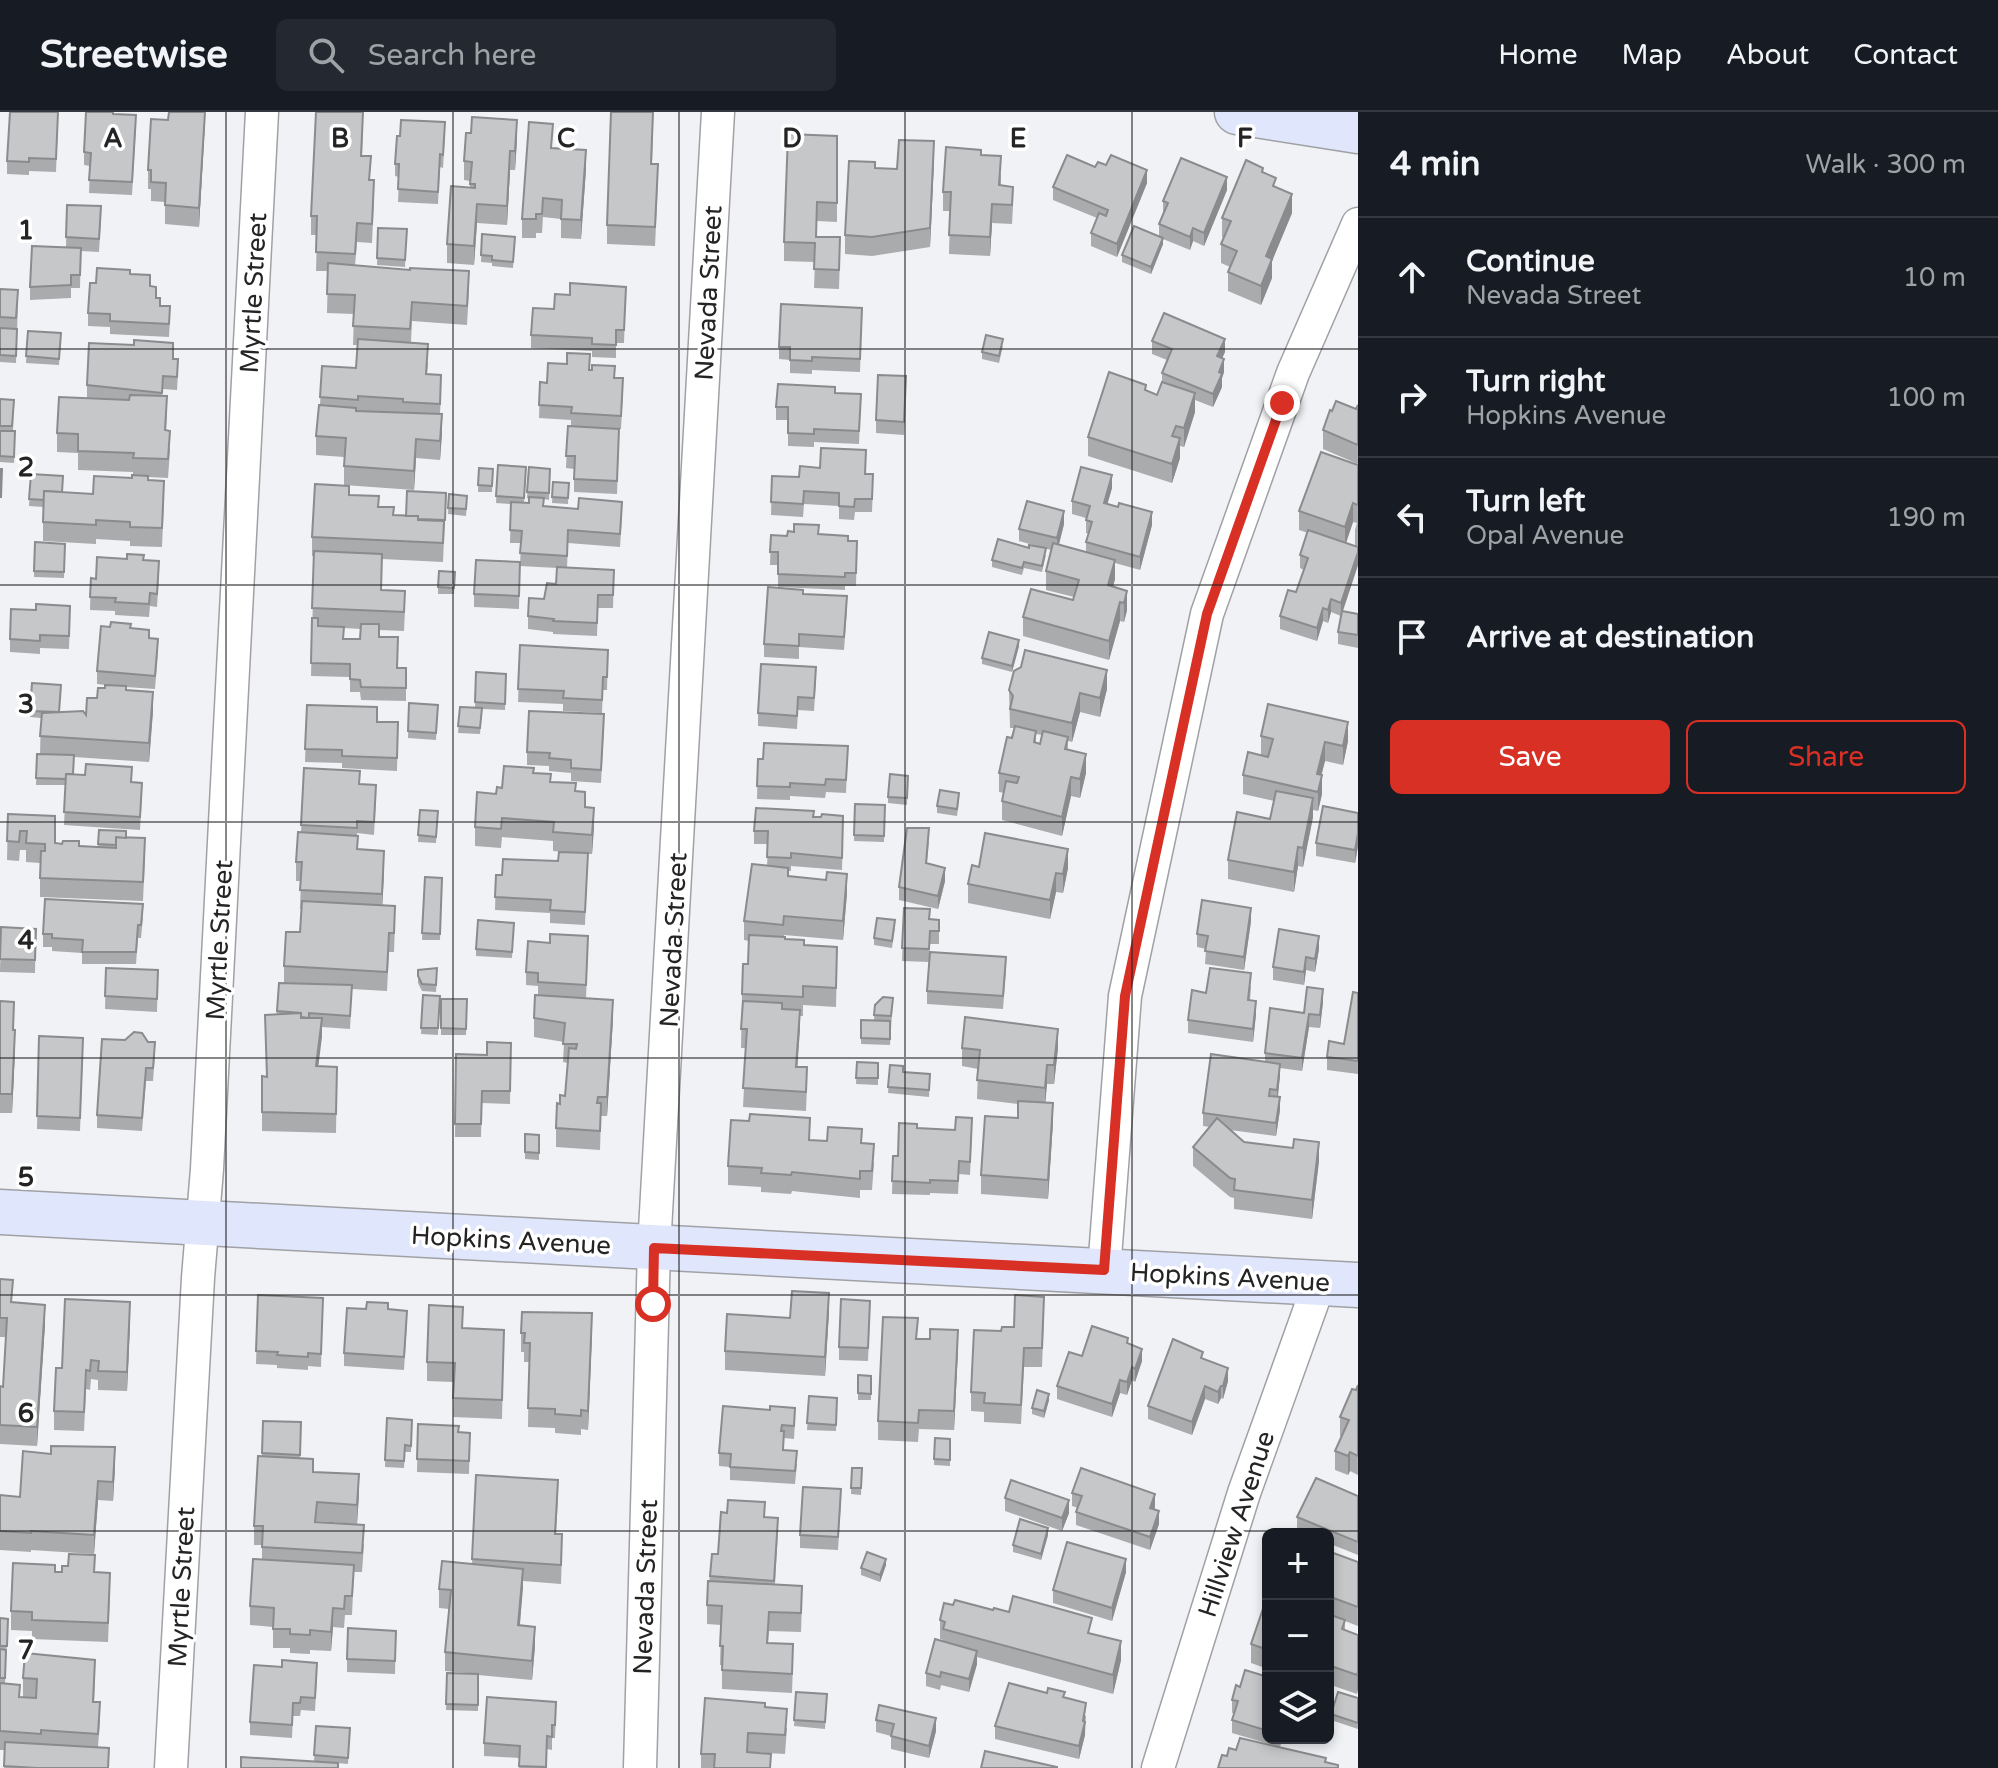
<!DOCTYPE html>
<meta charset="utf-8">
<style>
body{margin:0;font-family:"Varela Round",sans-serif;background:#242831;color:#f1f3f6}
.controls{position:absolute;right:24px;bottom:24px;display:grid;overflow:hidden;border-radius:12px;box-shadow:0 4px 12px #0003}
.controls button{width:72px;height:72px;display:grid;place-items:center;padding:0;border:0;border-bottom:2px solid #363941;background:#171b24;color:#f1f3f6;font:40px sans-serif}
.stop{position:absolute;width:24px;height:24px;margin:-18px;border:6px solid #d93025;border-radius:50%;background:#fff}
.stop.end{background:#d93025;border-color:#fff;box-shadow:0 2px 8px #0008}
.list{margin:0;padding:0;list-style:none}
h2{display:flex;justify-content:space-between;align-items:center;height:104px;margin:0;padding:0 32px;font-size:34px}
h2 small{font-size:26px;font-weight:400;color:#9ea1a6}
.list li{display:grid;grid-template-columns:52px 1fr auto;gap:24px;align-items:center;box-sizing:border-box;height:120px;padding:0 32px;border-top:2px solid #363941}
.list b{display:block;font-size:30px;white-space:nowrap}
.list p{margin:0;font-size:26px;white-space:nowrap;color:#9ea1a6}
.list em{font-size:26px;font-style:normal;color:#9ea1a6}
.actions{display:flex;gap:16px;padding:24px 32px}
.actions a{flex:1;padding:18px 0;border:2px solid #d93025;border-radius:12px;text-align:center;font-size:28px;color:#d93025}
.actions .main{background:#d93025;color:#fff}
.icon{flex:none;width:44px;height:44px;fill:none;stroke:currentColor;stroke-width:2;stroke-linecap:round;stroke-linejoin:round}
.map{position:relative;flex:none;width:1358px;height:1656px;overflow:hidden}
header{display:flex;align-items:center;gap:48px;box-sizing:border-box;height:112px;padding:0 40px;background:#171b24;border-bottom:2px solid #363941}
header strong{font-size:38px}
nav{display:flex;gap:44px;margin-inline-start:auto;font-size:28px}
.search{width:560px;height:72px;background:#242831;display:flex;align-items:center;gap:20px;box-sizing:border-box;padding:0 28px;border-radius:12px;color:#9ea1a6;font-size:30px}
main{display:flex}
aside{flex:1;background:#171b24}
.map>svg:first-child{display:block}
</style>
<header>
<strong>Streetwise</strong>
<div class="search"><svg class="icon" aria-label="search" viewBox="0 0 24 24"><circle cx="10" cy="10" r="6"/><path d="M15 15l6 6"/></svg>Search here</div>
<nav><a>Home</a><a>Map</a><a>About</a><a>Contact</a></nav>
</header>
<main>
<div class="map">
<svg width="1358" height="1656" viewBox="0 0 1358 1656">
<rect width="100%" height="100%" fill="#f1f2f5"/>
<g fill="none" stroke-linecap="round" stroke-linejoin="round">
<defs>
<g id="street">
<path d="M 1104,1158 L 1125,884 L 1207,502 L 1293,261 L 1358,112"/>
<path d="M 171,1656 L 198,1166 L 207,1057 L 262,0"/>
<path d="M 640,1656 L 654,1136 L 718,0"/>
<path d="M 1158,1656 L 1244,1381 L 1320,1169"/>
</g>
<g id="secondary">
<path d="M 1237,0 L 1358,19"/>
<path d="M 0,1100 L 1358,1173"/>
</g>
</defs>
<use href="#street" stroke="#a0a1a4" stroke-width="35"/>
<use href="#secondary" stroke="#a0a1a4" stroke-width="47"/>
<use href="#street" stroke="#fff" stroke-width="32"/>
<use href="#secondary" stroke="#e0e7fc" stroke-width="44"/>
</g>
<g fill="#aaabad" fill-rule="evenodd">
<path d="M 114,2 L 136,15 L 132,83 L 89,81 L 90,54 L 84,53 L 84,40 Z"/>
<path d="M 58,10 L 56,60 L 29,59 L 29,63 L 7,62 L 7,49 Z"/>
<path d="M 205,10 L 199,115 L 165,112 L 165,90 L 151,89 L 151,77 L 148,77 L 148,58 Z"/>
<path d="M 363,17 L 362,44 L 370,68 L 374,87 L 372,131 L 357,130 L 355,154 L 469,178 L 467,213 L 412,209 L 411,230 L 428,251 L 427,262 L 441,282 L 440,302 L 442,321 L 440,348 L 416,346 L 414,378 L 344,373 L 344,345 L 316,343 L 316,324 L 320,293 L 322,254 L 356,256 L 357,233 L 353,233 L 354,202 L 327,201 L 328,159 L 316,159 L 317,123 L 311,123 L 311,104 Z"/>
<path d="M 653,18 L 652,52 L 658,71 L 655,134 L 607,132 L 607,113 Z"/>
<path d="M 445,23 L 443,56 L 440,55 L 438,92 L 398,90 L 399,65 L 395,64 L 395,52 Z"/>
<path d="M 837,24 L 837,110 L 817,109 L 817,125 L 840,144 L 839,177 L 814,176 L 815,150 L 784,149 L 784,130 Z"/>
<path d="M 517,27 L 515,58 L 510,58 L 507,113 L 477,111 L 474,153 L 447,151 L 447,132 L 470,76 L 470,69 L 464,68 L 464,49 Z"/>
<path d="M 552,36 L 586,57 L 581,127 L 561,126 L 561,107 L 543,105 L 542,121 L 536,121 L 536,126 L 522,126 L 522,107 Z"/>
<path d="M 981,43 L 1001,63 L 1001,74 L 1013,94 L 1012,112 L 992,111 L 990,144 L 949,142 L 950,99 L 943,99 L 943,80 Z"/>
<path d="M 934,48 L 930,135 L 872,144 L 845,142 L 845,123 L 875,56 L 897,57 Z"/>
<path d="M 1106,53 L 1147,71 L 1117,145 L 1091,134 L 1091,121 L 1097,106 L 1053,88 L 1053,75 L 1095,55 Z"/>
<path d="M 1263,61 L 1276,75 L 1292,101 L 1272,149 L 1272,166 L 1261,193 L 1228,179 L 1228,160 L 1230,155 L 1221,151 L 1221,132 L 1224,126 L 1222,125 L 1222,106 Z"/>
<path d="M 1227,78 L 1204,134 L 1193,129 L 1190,138 L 1163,127 L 1163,132 L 1151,162 L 1122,150 L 1122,143 L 1159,124 L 1159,112 L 1163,102 L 1163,89 Z"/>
<path d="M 67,93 L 101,107 L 99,140 L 81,139 L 80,176 L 71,176 L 71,186 L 30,188 L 30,175 L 66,135 Z"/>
<path d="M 378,116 L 407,117 L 405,155 L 377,153 Z"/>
<path d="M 482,122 L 515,131 L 513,156 L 492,154 L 492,151 L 481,150 Z"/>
<path d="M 130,162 L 150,174 L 160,194 L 170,207 L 169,225 L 110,222 L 110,215 L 88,214 L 88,201 Z"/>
<path d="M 626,175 L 624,231 L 616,231 L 616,246 L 592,245 L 592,239 L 531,236 L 531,223 L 554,197 L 570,183 Z"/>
<path d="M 0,177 L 18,191 L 16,251 L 0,250 Z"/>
<path d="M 862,196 L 860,260 L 812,258 L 812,262 L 790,261 L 790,248 L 779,247 L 779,235 Z"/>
<path d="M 28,219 L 61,221 L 59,253 L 26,251 Z"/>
<path d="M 1152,229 L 1225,240 L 1222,246 L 1224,260 L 1222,266 L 1222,275 L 1213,295 L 1195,288 L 1195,300 L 1184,335 L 1180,334 L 1180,346 L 1172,371 L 1088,344 L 1088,325 L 1146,279 L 1157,283 L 1162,270 L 1162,261 L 1167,248 L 1152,242 Z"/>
<path d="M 1003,234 L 999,251 L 982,247 L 982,240 Z"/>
<path d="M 173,247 L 178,260 L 177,278 L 163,277 L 162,284 L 167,303 L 166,319 L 170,338 L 168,366 L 148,365 L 148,368 L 164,388 L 162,435 L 130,434 L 130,429 L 96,427 L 96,432 L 43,429 L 43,395 L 29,394 L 31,362 L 62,380 L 93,382 L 132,366 L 133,363 L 133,360 L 78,358 L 78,341 L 57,340 L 57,321 L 87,286 L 87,273 Z"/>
<path d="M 589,258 L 615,266 L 623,279 L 621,317 L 571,314 L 571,308 L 539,306 L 540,270 L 547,271 Z"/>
<path d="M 906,277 L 904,323 L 876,321 L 876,308 Z"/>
<path d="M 835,281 L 861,282 L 859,332 L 814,330 L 814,335 L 788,334 L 788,308 L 776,308 L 776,295 Z"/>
<path d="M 0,287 L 14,288 L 13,319 L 15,319 L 14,351 L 0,350 Z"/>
<path d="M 1358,293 L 1358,352 L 1323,337 L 1323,318 L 1332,299 L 1356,297 Z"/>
<path d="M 568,314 L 619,330 L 617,382 L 574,380 L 574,357 L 566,356 Z"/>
<path d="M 498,353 L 526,355 L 524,391 L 529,391 L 529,387 L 527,386 L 529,355 L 550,357 L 549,388 L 544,387 L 544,395 L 622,403 L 620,435 L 568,431 L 567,456 L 614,458 L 613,496 L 598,496 L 597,524 L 553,522 L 553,520 L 528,517 L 528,504 L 556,472 L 557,456 L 520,454 L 521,431 L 510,431 L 511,392 L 496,391 Z"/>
<path d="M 1358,353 L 1358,453 L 1343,499 L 1358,502 L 1358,536 L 1338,532 L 1338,520 L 1341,504 L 1331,500 L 1328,511 L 1323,509 L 1317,529 L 1280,517 L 1280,504 L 1296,480 L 1304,458 L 1300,456 L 1300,443 L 1308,421 L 1299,418 L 1299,399 ZM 1353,410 L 1357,411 L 1355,418 L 1355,434 L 1346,431 Z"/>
<path d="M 479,356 L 493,357 L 492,380 L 478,380 Z"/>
<path d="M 820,356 L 865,362 L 873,375 L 872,400 L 855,400 L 854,408 L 839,407 L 839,394 L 804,392 L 803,405 L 771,403 L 772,364 L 799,365 Z"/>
<path d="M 553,370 L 569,371 L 568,392 L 552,391 Z"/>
<path d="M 1112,376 L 1107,392 L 1152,413 L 1140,458 L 1115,451 L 1115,467 L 1113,475 L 1127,479 L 1127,498 L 1124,510 L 1120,509 L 1109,548 L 1023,524 L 1023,505 L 1073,488 L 1074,485 L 1046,478 L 1046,459 L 1051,438 L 1019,429 L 1019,417 L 1064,412 L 1059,433 L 1086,440 L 1086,430 L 1089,422 L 1086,421 L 1086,406 L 1072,402 L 1072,389 Z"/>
<path d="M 446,381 L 443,450 L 382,447 L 381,478 L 405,498 L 404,519 L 379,518 L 379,525 L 398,556 L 406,556 L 406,589 L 361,588 L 360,580 L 350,580 L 350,565 L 311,564 L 314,444 L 312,444 L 312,425 L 349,383 L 379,395 L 394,403 L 406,404 ZM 344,516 L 361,517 L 360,527 L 344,527 Z"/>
<path d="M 449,382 L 467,390 L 466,404 L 448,402 Z"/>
<path d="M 818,422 L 848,429 L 857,429 L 856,474 L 845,474 L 845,478 L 778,475 L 778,453 L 770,453 L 771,423 L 787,424 Z"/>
<path d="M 65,432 L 64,466 L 34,465 L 34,459 Z"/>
<path d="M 1046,443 L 1042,460 L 1024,456 L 1022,463 L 992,455 L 992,448 Z"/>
<path d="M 144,448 L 159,462 L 157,495 L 150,494 L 149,505 L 115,503 L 115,499 L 90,498 L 91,466 L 96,467 Z"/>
<path d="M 520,450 L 519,497 L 474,495 L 474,482 Z"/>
<path d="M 455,460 L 454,482 L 438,482 L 438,475 Z"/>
<path d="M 803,482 L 847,497 L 844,538 L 799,535 L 799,547 L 764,545 L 764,532 Z"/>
<path d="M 70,507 L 69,537 L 40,536 L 40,542 L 10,540 L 10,527 Z"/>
<path d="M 130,516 L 149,526 L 158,540 L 155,577 L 126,575 L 126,578 L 153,599 L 149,650 L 74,645 L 73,662 L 132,670 L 142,684 L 140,718 L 64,713 L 66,673 L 36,673 L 37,642 L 40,642 L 41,606 L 30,605 L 32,571 L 59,600 L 86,603 L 105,576 L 106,573 L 97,572 L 97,559 Z"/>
<path d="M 520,533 L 608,538 L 607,578 L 603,578 L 602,601 L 563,599 L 563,592 L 518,590 Z"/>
<path d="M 1019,534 L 1012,560 L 982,552 L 982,546 Z"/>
<path d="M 476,560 L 506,562 L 505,598 L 482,597 L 480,622 L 458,621 L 460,595 L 475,596 Z"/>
<path d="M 816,568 L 814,599 L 798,598 L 797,617 L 758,614 L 758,601 Z"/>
<path d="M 1107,577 L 1100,605 L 1080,600 L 1072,630 L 1068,629 L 1068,638 L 1086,661 L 1080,686 L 1071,684 L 1062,724 L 1002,708 L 1002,689 L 1004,681 L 999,680 L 999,661 L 1014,616 L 1010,616 L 1009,578 ZM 1036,622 L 1042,623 L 1040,632 L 1036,631 Z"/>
<path d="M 409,591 L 438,593 L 436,628 L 408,626 Z"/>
<path d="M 307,593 L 377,610 L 398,610 L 397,659 L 342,656 L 342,651 L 305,650 Z"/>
<path d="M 604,615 L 601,671 L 571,669 L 571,661 L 549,659 L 549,654 L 527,653 L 527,640 Z"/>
<path d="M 1261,624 L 1348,629 L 1343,653 L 1325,649 L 1321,663 L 1322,682 L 1318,699 L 1313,698 L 1313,705 L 1303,755 L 1298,754 L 1294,780 L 1228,767 L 1228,748 L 1270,707 L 1274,689 L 1243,682 L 1243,663 L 1261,643 Z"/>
<path d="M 848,634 L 846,681 L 826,680 L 825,686 L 790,684 L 790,688 L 757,687 L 758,647 L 763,647 Z"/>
<path d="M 304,656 L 360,672 L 376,686 L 374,723 L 357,721 L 358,737 L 384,758 L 382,793 L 395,813 L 394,840 L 389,840 L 387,879 L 352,877 L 350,917 L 322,915 L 318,954 L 337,955 L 336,1021 L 262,1019 L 262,964 L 266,965 L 277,899 L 284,872 L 284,854 L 300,820 L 302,797 L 300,797 L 301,769 L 296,769 L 296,750 L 301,720 Z"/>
<path d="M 534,661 L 551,670 L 576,679 L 585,695 L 594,715 L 592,742 L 588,742 L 585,813 L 550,811 L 550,801 L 495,798 L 496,763 L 502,763 L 558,749 L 577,741 L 553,739 L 553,729 L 502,725 L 501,736 L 475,734 L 475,715 L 496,682 L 502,676 Z"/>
<path d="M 908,664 L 907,693 L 888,691 L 888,685 Z"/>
<path d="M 959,688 L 957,704 L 937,701 L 937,694 Z"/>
<path d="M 855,692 L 885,693 L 884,730 L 854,729 Z"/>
<path d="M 420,698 L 438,699 L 436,731 L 418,730 Z"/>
<path d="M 1358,701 L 1358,734 L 1355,751 L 1316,744 L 1316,731 Z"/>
<path d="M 8,702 L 55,731 L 98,735 L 99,718 L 126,726 L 145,745 L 143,789 L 40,785 L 40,751 L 26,750 L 26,738 L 20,738 L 19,749 L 7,748 Z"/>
<path d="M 813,705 L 843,717 L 842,758 L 791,754 L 791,759 L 788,759 L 788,764 L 847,781 L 843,828 L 784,823 L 784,824 L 785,827 L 804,833 L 837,854 L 836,895 L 803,893 L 803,904 L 800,904 L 797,955 L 807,974 L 806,999 L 743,995 L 746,936 L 741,936 L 742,882 L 748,852 L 749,829 L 744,828 L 744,809 L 767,754 L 768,732 L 754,732 L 754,719 Z"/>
<path d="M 929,729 L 927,751 L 945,769 L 938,797 L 899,788 L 899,775 Z"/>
<path d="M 979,755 L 1068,756 L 1063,781 L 1056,780 L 1050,807 L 968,791 L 968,772 Z"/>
<path d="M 425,765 L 442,766 L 440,828 L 422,828 Z"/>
<path d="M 904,796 L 930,807 L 939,808 L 939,832 L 930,832 L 929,850 L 902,849 Z"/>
<path d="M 143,805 L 141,826 L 138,826 L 136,852 L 82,852 L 82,841 L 52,839 L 52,835 L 43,835 L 43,822 Z"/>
<path d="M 1251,809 L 1244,858 L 1205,852 L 1206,837 L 1197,835 L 1197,822 Z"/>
<path d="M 514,811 L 512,846 L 476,844 L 476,837 Z"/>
<path d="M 1,815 L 36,817 L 35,861 L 0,860 Z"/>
<path d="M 895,815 L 892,836 L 874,833 L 874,826 Z"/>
<path d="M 588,836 L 586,886 L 538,883 L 538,874 L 526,873 L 526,860 Z"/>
<path d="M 1319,837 L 1315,860 L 1306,858 L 1304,873 L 1273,868 L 1273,855 Z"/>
<path d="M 106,856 L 158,858 L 157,900 L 105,897 Z"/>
<path d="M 418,858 L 437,863 L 436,880 L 422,879 L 418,871 Z"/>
<path d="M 1006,858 L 1003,897 L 927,892 L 927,879 Z"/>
<path d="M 1251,874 L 1250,889 L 1256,902 L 1253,930 L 1188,921 L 1188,908 L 1206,881 Z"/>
<path d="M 1358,881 L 1358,962 L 1327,958 L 1327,945 L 1344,932 Z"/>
<path d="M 423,883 L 440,884 L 438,923 L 421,922 Z"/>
<path d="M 893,886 L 890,933 L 861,932 L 861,908 L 874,908 L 875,893 Z"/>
<path d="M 441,887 L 467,887 L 466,923 L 441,923 Z"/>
<path d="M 0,889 L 13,918 L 15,937 L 12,1001 L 0,1001 Z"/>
<path d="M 1323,890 L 1320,916 L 1309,915 L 1302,959 L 1280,956 L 1278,985 L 1280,998 L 1276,1024 L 1230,1018 L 1244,1030 L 1319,1049 L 1312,1107 L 1234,1097 L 1234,1086 L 1230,1085 L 1193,1054 L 1193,1035 L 1210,1015 L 1203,1014 L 1203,1001 L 1265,950 L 1265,941 L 1304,901 Z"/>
<path d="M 534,906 L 613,907 L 607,1004 L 601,1004 L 600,1038 L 556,1035 L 556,1016 L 560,992 L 565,984 L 568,951 L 563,950 L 564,930 L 534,925 Z"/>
<path d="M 39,924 L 83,939 L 80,1019 L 37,1017 Z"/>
<path d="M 511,931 L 510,992 L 482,991 L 481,1025 L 455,1025 L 456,942 L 487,943 Z"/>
<path d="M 962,936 L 1058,936 L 1054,972 L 1047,972 L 1045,990 L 1053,1010 L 1048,1087 L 981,1082 L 981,1063 L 1018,1006 L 1018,992 L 977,987 L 978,957 L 962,954 Z"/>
<path d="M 155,943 L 153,969 L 146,969 L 142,1019 L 97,1016 L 97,1003 Z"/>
<path d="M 857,950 L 878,951 L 878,973 L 856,972 Z"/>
<path d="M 890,953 L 903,960 L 930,962 L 929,985 L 888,981 Z"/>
<path d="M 917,1016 L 972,1019 L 970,1063 L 959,1062 L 958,1082 L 930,1081 L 930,1083 L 892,1082 L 893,1044 L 898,1044 Z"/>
<path d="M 525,1022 L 539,1023 L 539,1048 L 525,1047 Z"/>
<path d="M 810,1028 L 862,1031 L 874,1051 L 872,1078 L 860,1078 L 860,1086 L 792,1079 L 791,1082 L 761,1080 L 761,1075 L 728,1073 L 728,1054 Z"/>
<path d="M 0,1167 L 12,1191 L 45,1212 L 37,1334 L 0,1332 L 0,1264 L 0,1275 L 3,1275 L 6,1225 L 0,1225 Z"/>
<path d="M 258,1183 L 323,1186 L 321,1255 L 308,1254 L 308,1258 L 277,1256 L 277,1253 L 256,1252 Z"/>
<path d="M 366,1197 L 407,1212 L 404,1258 L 344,1254 L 344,1241 Z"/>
<path d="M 829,1200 L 825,1264 L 725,1258 L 725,1239 L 790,1206 Z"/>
<path d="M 870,1202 L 868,1249 L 839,1248 L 839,1235 Z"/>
<path d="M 1044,1204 L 1042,1255 L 1024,1255 L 1021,1312 L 984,1310 L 984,1300 L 971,1299 L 971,1280 L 1001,1219 Z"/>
<path d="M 130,1209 L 127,1279 L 98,1278 L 98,1268 L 91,1267 L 90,1278 L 86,1277 L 84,1319 L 54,1318 L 54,1299 L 62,1256 Z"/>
<path d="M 463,1216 L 504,1218 L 502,1307 L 453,1305 L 454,1270 L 427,1269 L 427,1250 Z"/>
<path d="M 592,1220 L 588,1318 L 581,1317 L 581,1323 L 555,1321 L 555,1316 L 528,1315 L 529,1250 L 524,1250 L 524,1240 L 521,1240 L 521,1221 Z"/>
<path d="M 1128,1232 L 1142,1249 L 1135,1270 L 1132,1268 L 1127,1283 L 1120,1281 L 1112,1305 L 1057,1287 L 1057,1274 L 1082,1244 Z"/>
<path d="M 958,1237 L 954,1318 L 919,1317 L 918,1330 L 878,1328 L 878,1309 Z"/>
<path d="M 1203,1246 L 1228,1269 L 1223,1287 L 1221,1286 L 1218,1292 L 1205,1287 L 1192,1323 L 1148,1307 L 1148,1294 Z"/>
<path d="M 871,1264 L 871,1288 L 858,1288 L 858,1281 Z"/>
<path d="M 1358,1273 L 1358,1363 L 1350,1359 L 1348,1363 L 1335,1358 L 1335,1339 L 1342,1324 L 1340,1324 L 1340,1305 Z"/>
<path d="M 809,1284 L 837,1286 L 836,1319 L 807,1318 Z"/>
<path d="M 1049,1288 L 1044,1306 L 1032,1302 L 1032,1296 Z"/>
<path d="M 770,1298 L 795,1309 L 794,1327 L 784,1326 L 784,1338 L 797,1352 L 795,1372 L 730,1368 L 730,1355 L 719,1354 L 719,1341 Z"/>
<path d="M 387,1306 L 412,1308 L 411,1340 L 405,1340 L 404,1356 L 385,1355 Z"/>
<path d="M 263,1309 L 301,1310 L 300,1346 L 313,1360 L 359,1381 L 357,1412 L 317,1409 L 317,1411 L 364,1432 L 362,1460 L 354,1460 L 352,1503 L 345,1503 L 344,1516 L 333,1515 L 331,1539 L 310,1538 L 310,1542 L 290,1541 L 290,1536 L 273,1536 L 273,1515 L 250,1513 L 250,1494 L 262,1447 L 262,1433 L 254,1433 L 254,1414 L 262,1344 Z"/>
<path d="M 418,1312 L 458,1320 L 470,1321 L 469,1362 L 417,1360 Z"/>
<path d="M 935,1326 L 950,1327 L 950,1354 L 934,1353 Z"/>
<path d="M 115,1354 L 113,1389 L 98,1388 L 94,1442 L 31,1438 L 31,1440 L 0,1438 L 0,1383 L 20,1385 Z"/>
<path d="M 852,1356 L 862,1356 L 861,1383 L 851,1382 Z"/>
<path d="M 476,1363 L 558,1387 L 556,1422 L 562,1441 L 561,1472 L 523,1469 L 520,1513 L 535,1534 L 532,1568 L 478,1563 L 478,1599 L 446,1598 L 447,1561 L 467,1561 L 445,1559 L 445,1540 L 449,1497 L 439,1496 L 439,1477 L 472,1452 Z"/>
<path d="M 1072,1381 L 1155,1395 L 1154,1398 L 1159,1412 L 1150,1438 L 1076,1413 L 1076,1400 L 1078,1396 L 1072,1394 Z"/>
<path d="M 1358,1384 L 1358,1443 L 1328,1431 L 1328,1422 L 1308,1422 L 1297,1418 L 1297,1405 Z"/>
<path d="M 1005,1386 L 1069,1401 L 1062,1419 L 1005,1399 Z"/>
<path d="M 841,1390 L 838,1438 L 800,1436 L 800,1423 Z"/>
<path d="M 765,1405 L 778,1419 L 775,1472 L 802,1493 L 801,1520 L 769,1519 L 768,1531 L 793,1551 L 792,1581 L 722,1577 L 722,1553 L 720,1553 L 721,1513 L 707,1512 L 707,1493 L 712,1442 L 718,1442 Z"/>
<path d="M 1048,1423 L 1041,1448 L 1013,1440 L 1013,1433 Z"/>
<path d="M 1328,1439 L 1358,1450 L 1358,1514 L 1345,1509 L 1345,1518 L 1358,1523 L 1357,1582 L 1328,1572 Z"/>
<path d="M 886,1453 L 880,1470 L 861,1463 L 861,1456 Z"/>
<path d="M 55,1460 L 95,1460 L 110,1480 L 108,1530 L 32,1527 L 32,1519 L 11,1518 L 11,1499 Z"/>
<path d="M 1126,1460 L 1112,1509 L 1053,1491 L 1053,1478 Z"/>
<path d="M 1268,1482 L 1268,1557 L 1251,1551 L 1251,1532 Z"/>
<path d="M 0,1506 L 8,1507 L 5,1572 L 20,1585 L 23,1585 L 23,1566 L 95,1567 L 94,1590 L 100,1609 L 98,1635 L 109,1656 L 4,1656 L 5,1638 L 0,1638 Z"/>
<path d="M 940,1508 L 1092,1522 L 1121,1548 L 1113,1582 L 977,1545 L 977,1552 L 969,1580 L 941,1573 L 940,1578 L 926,1574 L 926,1561 L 943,1530 L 943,1528 L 940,1527 Z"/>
<path d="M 396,1519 L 395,1562 L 347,1560 L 347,1547 Z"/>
<path d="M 317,1564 L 315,1599 L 301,1598 L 300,1604 L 293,1604 L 292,1626 L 250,1623 L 250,1610 Z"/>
<path d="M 1268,1565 L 1268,1626 L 1283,1626 L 1280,1635 L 1232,1621 L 1232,1608 L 1235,1601 L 1232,1601 L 1232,1588 L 1240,1575 Z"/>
<path d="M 796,1580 L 827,1582 L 825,1617 L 794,1614 Z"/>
<path d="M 1065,1585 L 1086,1604 L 1085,1623 L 1079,1647 L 995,1627 L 995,1614 Z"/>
<path d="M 1358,1586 L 1358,1617 L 1331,1608 L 1331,1602 Z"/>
<path d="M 765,1595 L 787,1616 L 785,1642 L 748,1640 L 771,1656 L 701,1656 L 701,1642 Z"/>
<path d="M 556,1602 L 555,1626 L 552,1626 L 552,1638 L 547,1637 L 546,1656 L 519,1656 L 519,1646 L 484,1644 L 484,1631 Z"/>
<path d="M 876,1608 L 936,1619 L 929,1646 L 891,1637 L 891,1624 L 876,1620 Z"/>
<path d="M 316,1614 L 350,1616 L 348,1652 L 314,1649 Z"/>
<path d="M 1290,1626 L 1304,1626 L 1303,1630 Z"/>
</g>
<g fill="#8b8b8d">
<path d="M 205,0 L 205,10 L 199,115 L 199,96 Z"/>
<path d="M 517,8 L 517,27 L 515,58 L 515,39 Z"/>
<path d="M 934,29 L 934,48 L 930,135 L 930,116 Z"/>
<path d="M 586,38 L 586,57 L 581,127 L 581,108 Z"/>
<path d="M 510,39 L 510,58 L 507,113 L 507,94 Z"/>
<path d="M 1147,58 L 1147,71 L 1117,145 L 1117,132 Z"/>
<path d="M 1227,65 L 1227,78 L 1204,134 L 1204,121 Z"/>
<path d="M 1292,82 L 1292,101 L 1272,149 L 1272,166 L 1261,193 L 1261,174 L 1266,144 Z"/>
<path d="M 477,92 L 477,111 L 474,153 L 474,134 Z"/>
<path d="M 992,92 L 992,111 L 990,144 L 990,125 Z"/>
<path d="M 1193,116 L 1193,129 L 1190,138 L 1190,125 Z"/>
<path d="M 1163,126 L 1163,132 L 1151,162 L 1151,155 Z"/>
<path d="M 1225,227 L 1225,240 L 1217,257 L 1217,244 Z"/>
<path d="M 1224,247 L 1224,260 L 1222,266 L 1222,275 L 1213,295 L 1213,282 Z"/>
<path d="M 1195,281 L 1195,300 L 1184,335 L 1184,316 Z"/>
<path d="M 442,302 L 442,321 L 440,348 L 440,329 Z"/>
<path d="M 1180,326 L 1180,346 L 1172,371 L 1172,352 Z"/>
<path d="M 416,327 L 416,346 L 414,378 L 414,359 Z"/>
<path d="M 1112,363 L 1112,376 L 1104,404 L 1104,391 Z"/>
<path d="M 1353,391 L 1353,410 L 1345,434 L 1345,415 Z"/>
<path d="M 1064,399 L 1064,412 L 1057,439 L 1057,426 Z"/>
<path d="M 1152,400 L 1152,413 L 1140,458 L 1140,445 Z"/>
<path d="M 1358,440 L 1358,453 L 1341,504 L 1341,491 Z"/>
<path d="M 1115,448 L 1115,467 L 1108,492 L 1108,473 Z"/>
<path d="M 1127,479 L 1127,498 L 1124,510 L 1124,491 Z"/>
<path d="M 1331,487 L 1331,500 L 1328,511 L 1328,498 Z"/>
<path d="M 1120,490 L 1120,509 L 1109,548 L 1109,529 Z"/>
<path d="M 1323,496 L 1323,509 L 1317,529 L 1317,516 Z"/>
<path d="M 1019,528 L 1019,534 L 1012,560 L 1012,554 Z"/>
<path d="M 1107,558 L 1107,577 L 1100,605 L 1100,586 Z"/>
<path d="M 153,580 L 153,599 L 149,650 L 149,631 Z"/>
<path d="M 1080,581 L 1080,600 L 1072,630 L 1072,611 Z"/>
<path d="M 1348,610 L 1348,629 L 1343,653 L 1343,634 Z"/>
<path d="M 1325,630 L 1325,649 L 1317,681 L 1317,662 Z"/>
<path d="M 1086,642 L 1086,661 L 1080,686 L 1080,667 Z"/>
<path d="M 1322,663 L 1322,682 L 1318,699 L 1318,680 Z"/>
<path d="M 1071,665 L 1071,684 L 1062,724 L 1062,705 Z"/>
<path d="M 1313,686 L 1313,705 L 1303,755 L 1303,736 Z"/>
<path d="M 594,696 L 594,715 L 592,742 L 592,723 Z"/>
<path d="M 1358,721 L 1358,734 L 1355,751 L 1355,738 Z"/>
<path d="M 1298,735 L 1298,754 L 1294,780 L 1294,760 Z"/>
<path d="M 1068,737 L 1068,756 L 1063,781 L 1063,762 Z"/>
<path d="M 384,739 L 384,758 L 382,801 L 382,782 Z"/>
<path d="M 945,756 L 945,769 L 938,797 L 938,784 Z"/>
<path d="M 1056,761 L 1056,780 L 1050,807 L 1050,788 Z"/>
<path d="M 847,762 L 847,781 L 843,828 L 843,809 Z"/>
<path d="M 1251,796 L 1251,809 L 1244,858 L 1244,845 Z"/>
<path d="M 1319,824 L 1319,837 L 1315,860 L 1315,847 Z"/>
<path d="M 1306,845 L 1306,858 L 1304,873 L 1304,860 Z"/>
<path d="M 1323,877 L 1323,890 L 1320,916 L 1320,903 Z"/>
<path d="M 613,888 L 613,907 L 607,1004 L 607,985 Z"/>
<path d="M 1256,889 L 1256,902 L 1253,930 L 1253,917 Z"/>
<path d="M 800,898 L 800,917 L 796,974 L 796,955 Z"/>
<path d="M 1309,902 L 1309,915 L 1302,959 L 1302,946 Z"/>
<path d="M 322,906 L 322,925 L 316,973 L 316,954 Z"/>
<path d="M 1058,917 L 1058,936 L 1054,972 L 1054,953 Z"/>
<path d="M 15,918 L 15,937 L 12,1001 L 12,982 Z"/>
<path d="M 1280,952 L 1280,965 L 1277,991 L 1277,978 Z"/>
<path d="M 1047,953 L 1047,972 L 1045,995 L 1045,976 Z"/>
<path d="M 1280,985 L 1280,998 L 1276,1024 L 1276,1011 Z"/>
<path d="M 1053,991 L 1053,1010 L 1048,1087 L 1048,1068 Z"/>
<path d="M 1319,1030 L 1319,1049 L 1312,1107 L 1312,1088 Z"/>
<path d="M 829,1181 L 829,1200 L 825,1264 L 825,1245 Z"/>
<path d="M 130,1190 L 130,1209 L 127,1279 L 127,1260 Z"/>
<path d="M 45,1193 L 45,1212 L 37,1334 L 37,1315 Z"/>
<path d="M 592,1201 L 592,1220 L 588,1318 L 588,1299 Z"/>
<path d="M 958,1218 L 958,1237 L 954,1318 L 954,1299 Z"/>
<path d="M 1142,1237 L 1142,1249 L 1135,1270 L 1135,1257 Z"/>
<path d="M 1132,1255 L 1132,1268 L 1127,1283 L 1127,1270 Z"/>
<path d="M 1228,1256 L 1228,1269 L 1223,1287 L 1223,1274 Z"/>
<path d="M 1120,1268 L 1120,1281 L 1112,1305 L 1112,1292 Z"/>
<path d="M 1205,1274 L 1205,1287 L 1192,1323 L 1192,1310 Z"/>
<path d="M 1221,1274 L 1221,1286 L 1218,1292 L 1218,1280 Z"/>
<path d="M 1049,1282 L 1049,1288 L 1044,1306 L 1044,1299 Z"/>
<path d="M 115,1335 L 115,1354 L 113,1389 L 113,1370 Z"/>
<path d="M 1350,1340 L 1350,1359 L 1348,1363 L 1348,1344 Z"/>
<path d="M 359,1362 L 359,1381 L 357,1412 L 357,1393 Z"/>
<path d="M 98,1369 L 98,1388 L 94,1442 L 94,1423 Z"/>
<path d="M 1155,1382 L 1155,1395 L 1150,1409 L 1150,1396 Z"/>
<path d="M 1069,1388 L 1069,1401 L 1062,1419 L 1062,1406 Z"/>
<path d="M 1159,1399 L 1159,1412 L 1150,1438 L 1150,1425 Z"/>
<path d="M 1048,1416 L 1048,1423 L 1041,1448 L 1041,1442 Z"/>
<path d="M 886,1447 L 886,1453 L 880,1470 L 880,1463 Z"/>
<path d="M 1126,1447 L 1126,1460 L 1112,1509 L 1112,1496 Z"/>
<path d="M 523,1457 L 523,1476 L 518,1532 L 518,1513 Z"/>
<path d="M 333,1496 L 333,1515 L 331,1539 L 331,1520 Z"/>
<path d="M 535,1515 L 535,1534 L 532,1568 L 532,1549 Z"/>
<path d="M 1121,1529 L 1121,1548 L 1113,1582 L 1113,1563 Z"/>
<path d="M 977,1539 L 977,1552 L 969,1580 L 969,1567 Z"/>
<path d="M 1358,1559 L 1358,1578 L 1357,1582 L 1357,1563 Z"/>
<path d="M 1086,1591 L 1084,1614 L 1085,1610 L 1085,1623 L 1079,1647 L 1079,1634 Z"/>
<path d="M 936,1606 L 936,1619 L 929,1646 L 929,1634 Z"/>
</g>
<g fill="#c6c7c9" stroke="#8b8b8d" stroke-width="2">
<path d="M 10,0 L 58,0 L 56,47 L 29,46 L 29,50 L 7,49 Z"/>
<path d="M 86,0 L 113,0 L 113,2 L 136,3 L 132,70 L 89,68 L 91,41 L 84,40 Z"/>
<path d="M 169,0 L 205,0 L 199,96 L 165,93 L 166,71 L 151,70 L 151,58 L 148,58 L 151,7 L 168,8 Z"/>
<path d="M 316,0 L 363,0 L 361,44 L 371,44 L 369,68 L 374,68 L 372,112 L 357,111 L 355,142 L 316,140 L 317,104 L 311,104 Z"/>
<path d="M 611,0 L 653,0 L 651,52 L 658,52 L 655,115 L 607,113 Z"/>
<path d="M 472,5 L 517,8 L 515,39 L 510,39 L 507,94 L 477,92 L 474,134 L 447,132 L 451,74 L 475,76 L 475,72 L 470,72 L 472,50 L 464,49 L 466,21 L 471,21 Z"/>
<path d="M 401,8 L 445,10 L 443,43 L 440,42 L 438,80 L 398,77 L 399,52 L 395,52 L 397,24 L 400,24 Z"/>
<path d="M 529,10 L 553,12 L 551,36 L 586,38 L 581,108 L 561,107 L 562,88 L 543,86 L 542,102 L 536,102 L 536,107 L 522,107 Z"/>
<path d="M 788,22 L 837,24 L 837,91 L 817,90 L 816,125 L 840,125 L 839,158 L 814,157 L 815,131 L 784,130 Z"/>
<path d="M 899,28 L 934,29 L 930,116 L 872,125 L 845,123 L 849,49 L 875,50 L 875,56 L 897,57 Z"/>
<path d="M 946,35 L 981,38 L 981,43 L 1001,44 L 999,73 L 1013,75 L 1012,93 L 992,92 L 990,125 L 949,123 L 951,80 L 943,80 Z"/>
<path d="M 1067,43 L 1095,55 L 1098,50 L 1106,53 L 1111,43 L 1147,58 L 1117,132 L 1091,121 L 1099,101 L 1106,104 L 1108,98 L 1053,75 Z"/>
<path d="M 1181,46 L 1227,65 L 1204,121 L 1193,116 L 1190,125 L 1159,112 L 1168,91 L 1163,89 Z"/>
<path d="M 1246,48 L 1263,56 L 1262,60 L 1276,66 L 1273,74 L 1292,82 L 1266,144 L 1272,147 L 1261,174 L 1228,160 L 1237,139 L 1221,132 L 1231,109 L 1222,106 Z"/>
<path d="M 67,93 L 101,94 L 99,127 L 66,125 Z"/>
<path d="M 1134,114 L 1163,126 L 1151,155 L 1122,143 Z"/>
<path d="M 378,116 L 407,117 L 405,148 L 377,146 Z"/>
<path d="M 482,122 L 515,125 L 513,150 L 492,148 L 492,144 L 481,143 Z"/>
<path d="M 32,134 L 81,136 L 80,163 L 71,163 L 71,173 L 30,175 Z"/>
<path d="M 328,151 L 410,158 L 410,156 L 469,159 L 467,194 L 412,190 L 410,217 L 353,214 L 355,183 L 327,182 Z"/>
<path d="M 97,156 L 130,158 L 130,162 L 150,163 L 150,174 L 156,175 L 156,186 L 160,186 L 160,194 L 170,194 L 169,212 L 110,209 L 110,202 L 88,201 L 90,171 L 96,171 Z"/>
<path d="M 570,171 L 626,175 L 624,218 L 616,218 L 616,233 L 592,232 L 592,226 L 531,223 L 533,196 L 554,197 L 555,182 L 570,183 Z"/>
<path d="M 0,177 L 18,178 L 16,206 L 0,205 Z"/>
<path d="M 781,192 L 862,196 L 860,247 L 812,245 L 812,249 L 790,248 L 790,235 L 779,235 Z"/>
<path d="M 1164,201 L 1225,227 L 1217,244 L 1224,247 L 1219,260 L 1222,262 L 1213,282 L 1162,261 L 1172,237 L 1152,229 Z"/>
<path d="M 0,216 L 17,217 L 16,244 L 0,243 Z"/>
<path d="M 28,219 L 61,221 L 59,247 L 26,244 Z"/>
<path d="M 986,223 L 1003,227 L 999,244 L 982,240 Z"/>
<path d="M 358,227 L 428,232 L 426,262 L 441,263 L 440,292 L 403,290 L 403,287 L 358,284 L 358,288 L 320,285 L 322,254 L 356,256 Z"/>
<path d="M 134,228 L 173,231 L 173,247 L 178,247 L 177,265 L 163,264 L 162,281 L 87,273 L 89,231 L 134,233 Z"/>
<path d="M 567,241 L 590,242 L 589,258 L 592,258 L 592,253 L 615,254 L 614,266 L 623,266 L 621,304 L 571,301 L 572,295 L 539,293 L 540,270 L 547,271 L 548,251 L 567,252 Z"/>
<path d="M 1109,260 L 1146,273 L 1145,278 L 1157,283 L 1162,270 L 1195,281 L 1184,316 L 1176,314 L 1172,324 L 1180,326 L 1172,352 L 1088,325 Z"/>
<path d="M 878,263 L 906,264 L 904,310 L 876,308 Z"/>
<path d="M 778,272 L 835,275 L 835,281 L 861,282 L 859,319 L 814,317 L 814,322 L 788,321 L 788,295 L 776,295 Z"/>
<path d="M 130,283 L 167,284 L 165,318 L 170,319 L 168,347 L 133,346 L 134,341 L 78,339 L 78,322 L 57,321 L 59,285 L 129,288 Z"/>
<path d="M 0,287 L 14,288 L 12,314 L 0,314 Z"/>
<path d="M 1336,289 L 1356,297 L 1358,293 L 1358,333 L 1323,318 L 1330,298 L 1332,299 Z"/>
<path d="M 319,293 L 356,296 L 356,299 L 442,302 L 440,329 L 416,327 L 414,359 L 344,354 L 346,326 L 316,324 Z"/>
<path d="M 568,314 L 619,317 L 617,369 L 574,367 L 575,344 L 566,344 Z"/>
<path d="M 0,319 L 15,319 L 14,345 L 0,344 Z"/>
<path d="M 821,336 L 866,338 L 865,362 L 873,362 L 872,387 L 855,387 L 854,395 L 839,394 L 839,381 L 804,379 L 803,392 L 771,390 L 772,364 L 799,365 L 800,354 L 820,356 Z"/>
<path d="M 1321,340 L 1358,353 L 1358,393 L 1353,391 L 1345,415 L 1299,399 Z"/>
<path d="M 498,353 L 526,355 L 524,386 L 496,384 Z"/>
<path d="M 529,355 L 550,357 L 549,381 L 527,380 Z"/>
<path d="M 1081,355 L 1112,363 L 1104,391 L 1118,395 L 1119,391 L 1152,400 L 1140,445 L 1086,430 L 1092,410 L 1086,408 L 1090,394 L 1072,389 Z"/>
<path d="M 479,356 L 493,357 L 492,374 L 478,373 Z"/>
<path d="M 0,357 L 2,357 L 1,385 L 0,385 Z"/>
<path d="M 31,362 L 63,364 L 62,380 L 44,379 L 44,388 L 29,387 Z"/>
<path d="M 132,363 L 148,364 L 148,368 L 164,369 L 162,416 L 130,415 L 130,410 L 96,408 L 96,413 L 43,410 L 44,379 L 93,382 L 94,364 L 132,366 Z"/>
<path d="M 553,370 L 569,371 L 568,386 L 552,385 Z"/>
<path d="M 315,372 L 349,374 L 349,383 L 379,384 L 378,395 L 394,395 L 393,403 L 418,404 L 418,408 L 444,409 L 443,431 L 312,425 Z"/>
<path d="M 407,379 L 446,381 L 445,408 L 418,407 L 418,404 L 406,404 Z"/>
<path d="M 449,382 L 467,384 L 466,397 L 448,396 Z"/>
<path d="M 529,385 L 544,386 L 543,394 L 578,397 L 579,386 L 622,390 L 620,422 L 568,418 L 567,444 L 520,441 L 522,419 L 510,418 L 511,390 L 529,391 Z"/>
<path d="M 1027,389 L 1064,399 L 1057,426 L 1019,417 Z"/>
<path d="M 794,412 L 819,413 L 818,422 L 848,424 L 848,429 L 857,429 L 856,461 L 845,461 L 845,465 L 778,462 L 778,440 L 770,440 L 771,423 L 787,424 L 788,419 L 794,420 Z"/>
<path d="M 1308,418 L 1358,435 L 1358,440 L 1341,491 L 1331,487 L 1328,498 L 1323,496 L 1317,516 L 1280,504 L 1288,478 L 1296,480 L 1308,446 L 1300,443 Z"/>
<path d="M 998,427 L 1029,436 L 1029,433 L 1046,436 L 1042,454 L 1024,450 L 1022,456 L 992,448 Z"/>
<path d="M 35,430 L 65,432 L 64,460 L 34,459 Z"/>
<path d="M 1053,431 L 1115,448 L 1108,473 L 1127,479 L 1124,491 L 1120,490 L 1109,529 L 1023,505 L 1031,477 L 1073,488 L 1079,468 L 1046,459 Z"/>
<path d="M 314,439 L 382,442 L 381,478 L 405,479 L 404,500 L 312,496 Z"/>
<path d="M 127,442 L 144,443 L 143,448 L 159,449 L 157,482 L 150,481 L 149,492 L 115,490 L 116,486 L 90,485 L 91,466 L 96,467 L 97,445 L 127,447 Z"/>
<path d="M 476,448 L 520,450 L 519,484 L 474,482 Z"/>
<path d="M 557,455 L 614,458 L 613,483 L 598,483 L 597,511 L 553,509 L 554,507 L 528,504 L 529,486 L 544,487 L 547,471 L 556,472 Z"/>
<path d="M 439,459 L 455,460 L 454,476 L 438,475 Z"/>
<path d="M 768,475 L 803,478 L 803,482 L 847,484 L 844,525 L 799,522 L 799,534 L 764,532 Z"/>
<path d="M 36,492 L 70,494 L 69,524 L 40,523 L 40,529 L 10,527 L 11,497 L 36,498 Z"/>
<path d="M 1342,499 L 1358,502 L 1358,523 L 1338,520 Z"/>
<path d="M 312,506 L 318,506 L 318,514 L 344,515 L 343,527 L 360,527 L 361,512 L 379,512 L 379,525 L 398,525 L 397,556 L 406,556 L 406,576 L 361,575 L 360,568 L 350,567 L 350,552 L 311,551 Z"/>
<path d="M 111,510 L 131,512 L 130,516 L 149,518 L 149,526 L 158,527 L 155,564 L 97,559 L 101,514 L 110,515 Z"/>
<path d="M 989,520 L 1019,528 L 1012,554 L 982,546 Z"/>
<path d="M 520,533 L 608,538 L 607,565 L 603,565 L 602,588 L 563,586 L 564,579 L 518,577 Z"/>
<path d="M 1025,538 L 1107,558 L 1100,586 L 1080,581 L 1072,611 L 1010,597 L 1013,584 L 1009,578 L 1014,559 L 1021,555 Z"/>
<path d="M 761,552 L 816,555 L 814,586 L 798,585 L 797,604 L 758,601 Z"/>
<path d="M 476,560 L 506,562 L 505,592 L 475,590 Z"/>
<path d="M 32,571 L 61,573 L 59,600 L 30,599 Z"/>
<path d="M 105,573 L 126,574 L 126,578 L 153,580 L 149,631 L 40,624 L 42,601 L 83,599 L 86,603 L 87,586 L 97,586 L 98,576 L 105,576 Z"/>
<path d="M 409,591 L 438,593 L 436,621 L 408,619 Z"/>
<path d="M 1268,592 L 1348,610 L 1343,634 L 1325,630 L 1317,662 L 1322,663 L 1318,680 L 1243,663 L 1248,640 L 1268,645 L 1273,627 L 1261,624 Z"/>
<path d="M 307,593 L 377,595 L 377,610 L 398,610 L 397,646 L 342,644 L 342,638 L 305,637 Z"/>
<path d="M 460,595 L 482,596 L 480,616 L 458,614 Z"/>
<path d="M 529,599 L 604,602 L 601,658 L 571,656 L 571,648 L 549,646 L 550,641 L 527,640 Z"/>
<path d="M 1015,614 L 1036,619 L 1034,630 L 1040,632 L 1043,619 L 1068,625 L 1065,637 L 1086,642 L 1080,667 L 1071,665 L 1062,705 L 1002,689 L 1006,669 L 1017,671 L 1019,665 L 999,661 L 1007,625 L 1012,626 Z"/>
<path d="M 764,631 L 848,634 L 846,668 L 826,667 L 825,673 L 790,671 L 790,675 L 757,674 L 758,647 L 763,647 Z"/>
<path d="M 37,642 L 74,643 L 73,662 L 66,662 L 66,667 L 36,666 Z"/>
<path d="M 86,652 L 132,655 L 131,670 L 142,671 L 140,705 L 64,700 L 66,662 L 85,663 Z"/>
<path d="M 504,654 L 534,656 L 533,661 L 551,662 L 550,670 L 576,671 L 575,679 L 585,680 L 585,695 L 594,696 L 592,723 L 553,720 L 554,710 L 502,706 L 501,717 L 475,715 L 477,680 L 496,682 L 497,675 L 502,676 Z"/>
<path d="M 304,656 L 360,659 L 359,672 L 376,673 L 374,710 L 357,709 L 357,716 L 301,713 Z"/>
<path d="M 890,662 L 908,664 L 907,686 L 888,685 Z"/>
<path d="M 940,678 L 959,681 L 957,697 L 937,694 Z"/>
<path d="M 1276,679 L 1313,686 L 1303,736 L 1298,735 L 1294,760 L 1228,748 L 1237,700 L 1270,707 Z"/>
<path d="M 855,692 L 885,693 L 884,724 L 854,723 Z"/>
<path d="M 1323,694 L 1358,701 L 1358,721 L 1355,738 L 1316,731 Z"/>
<path d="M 756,696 L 814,699 L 813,705 L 821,705 L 822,702 L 843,704 L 842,746 L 791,741 L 791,746 L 767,745 L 768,719 L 754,719 Z"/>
<path d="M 420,698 L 438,699 L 436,725 L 418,723 Z"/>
<path d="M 8,702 L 55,704 L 55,731 L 62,732 L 63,729 L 79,729 L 79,734 L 116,736 L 116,725 L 145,726 L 143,770 L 40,766 L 41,739 L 45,739 L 45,732 L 26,731 L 27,719 L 20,719 L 19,730 L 7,729 Z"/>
<path d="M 907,716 L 929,716 L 926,751 L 945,756 L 938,784 L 899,775 Z"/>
<path d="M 99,718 L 126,719 L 126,726 L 116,725 L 116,733 L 98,732 Z"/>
<path d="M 298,720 L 358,724 L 357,737 L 384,739 L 382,782 L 300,778 L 302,750 L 296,750 Z"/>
<path d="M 985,721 L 1068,737 L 1063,762 L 1056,761 L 1050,788 L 968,772 L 972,753 L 979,755 Z"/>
<path d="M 559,740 L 588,741 L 585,800 L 550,798 L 551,788 L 495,785 L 496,763 L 502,763 L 503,747 L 558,749 Z"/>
<path d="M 752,752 L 788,756 L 788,764 L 826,768 L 827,760 L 847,762 L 843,809 L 784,804 L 783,813 L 744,809 Z"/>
<path d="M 425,765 L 442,766 L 440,822 L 422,821 Z"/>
<path d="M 45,787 L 143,792 L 141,813 L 138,813 L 136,840 L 82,840 L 83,828 L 52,826 L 52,822 L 43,822 Z"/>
<path d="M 1202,788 L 1251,796 L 1244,845 L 1205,839 L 1208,824 L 1197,822 Z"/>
<path d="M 302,789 L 395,794 L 394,821 L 389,821 L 387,860 L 284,854 L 286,820 L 300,820 Z"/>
<path d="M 904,796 L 930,797 L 929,807 L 939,808 L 939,819 L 930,819 L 929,837 L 902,836 Z"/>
<path d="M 877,806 L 895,808 L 892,829 L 874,826 Z"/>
<path d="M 478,808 L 514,811 L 512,840 L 476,837 Z"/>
<path d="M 1,815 L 36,817 L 35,848 L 0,847 Z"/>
<path d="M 1279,817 L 1319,824 L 1315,847 L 1306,845 L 1304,860 L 1273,855 Z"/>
<path d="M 550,822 L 588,824 L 586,873 L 538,870 L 538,861 L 526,860 L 528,829 L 550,831 Z"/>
<path d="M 749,823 L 785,825 L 785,827 L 804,828 L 804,833 L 837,835 L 836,876 L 803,874 L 803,885 L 742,882 L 743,852 L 748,852 Z"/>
<path d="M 930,840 L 1006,845 L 1003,884 L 927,879 Z"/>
<path d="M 106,856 L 158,858 L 157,887 L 105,884 Z"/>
<path d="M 437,856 L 436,873 L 422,872 L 418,864 L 418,858 Z"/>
<path d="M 1210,856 L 1251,861 L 1248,888 L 1256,889 L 1253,917 L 1188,908 L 1192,878 L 1206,881 Z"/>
<path d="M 279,871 L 352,873 L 350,904 L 309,901 L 309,906 L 301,905 L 301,901 L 277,899 Z"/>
<path d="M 1307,875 L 1323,877 L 1320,903 L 1309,902 L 1302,946 L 1265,941 L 1270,896 L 1304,901 Z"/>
<path d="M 1353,880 L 1358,881 L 1358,949 L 1327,945 L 1329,929 L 1344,932 Z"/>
<path d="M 423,883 L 440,884 L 438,916 L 421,916 Z"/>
<path d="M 535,883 L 613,888 L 607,985 L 598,985 L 597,991 L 601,991 L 600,1019 L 556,1016 L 557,991 L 560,992 L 560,983 L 565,984 L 569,936 L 576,937 L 577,932 L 563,932 L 565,911 L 534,906 Z"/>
<path d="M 883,885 L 893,886 L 891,904 L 874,903 L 875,893 Z"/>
<path d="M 441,887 L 467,887 L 466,917 L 441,916 Z"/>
<path d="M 0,889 L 14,890 L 13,918 L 15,918 L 12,982 L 0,982 Z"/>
<path d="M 743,889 L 782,891 L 782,897 L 800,898 L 796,955 L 807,955 L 806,980 L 743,976 L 747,917 L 741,917 Z"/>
<path d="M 301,901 L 301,906 L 322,906 L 316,954 L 337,955 L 336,1002 L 262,1000 L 262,964 L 267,965 L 265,903 Z"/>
<path d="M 965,905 L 1058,917 L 1054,953 L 1047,953 L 1045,976 L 977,968 L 980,938 L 962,936 Z"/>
<path d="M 861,908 L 890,909 L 890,927 L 861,926 Z"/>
<path d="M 134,920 L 142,921 L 148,930 L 155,930 L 153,956 L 146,956 L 142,1006 L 97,1003 L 102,927 L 125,928 Z"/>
<path d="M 39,924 L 83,926 L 80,1006 L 37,1004 Z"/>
<path d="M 487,930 L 511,931 L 510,979 L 482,979 L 481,1012 L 455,1012 L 456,942 L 487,943 Z"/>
<path d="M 1211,942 L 1280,952 L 1277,978 L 1270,977 L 1269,984 L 1280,985 L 1276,1011 L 1203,1001 Z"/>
<path d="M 857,950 L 878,951 L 878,966 L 856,966 Z"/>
<path d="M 890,953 L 903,954 L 903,960 L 930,962 L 929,978 L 888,975 Z"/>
<path d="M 1018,989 L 1053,991 L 1048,1068 L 981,1063 L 985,1004 L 1018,1006 Z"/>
<path d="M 750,1002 L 810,1006 L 809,1028 L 827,1029 L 828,1015 L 862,1017 L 861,1031 L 874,1032 L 872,1059 L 860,1059 L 860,1067 L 792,1060 L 791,1063 L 761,1061 L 762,1056 L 728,1054 L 731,1008 L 749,1009 Z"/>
<path d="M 956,1005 L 972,1006 L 970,1050 L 959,1049 L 958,1069 L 930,1068 L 930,1071 L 892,1069 L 893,1044 L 898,1044 L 899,1011 L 917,1012 L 917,1016 L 955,1018 Z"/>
<path d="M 1217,1006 L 1244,1030 L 1293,1036 L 1294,1027 L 1319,1030 L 1312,1088 L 1234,1078 L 1235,1067 L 1230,1066 L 1193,1035 Z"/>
<path d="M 525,1022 L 539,1023 L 539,1041 L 525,1040 Z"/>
<path d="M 0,1167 L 13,1168 L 11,1190 L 45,1193 L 37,1315 L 0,1313 L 0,1274 L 3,1275 L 7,1206 L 0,1206 Z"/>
<path d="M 792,1179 L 829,1181 L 825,1245 L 725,1239 L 727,1202 L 790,1206 Z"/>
<path d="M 258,1183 L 323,1186 L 321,1242 L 308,1241 L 308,1245 L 277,1243 L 278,1240 L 256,1239 Z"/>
<path d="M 1015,1183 L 1044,1185 L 1042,1236 L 1024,1236 L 1021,1293 L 984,1291 L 985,1281 L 971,1280 L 974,1218 L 1001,1219 L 1002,1215 L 1014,1215 Z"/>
<path d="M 65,1187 L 130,1190 L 127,1260 L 98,1259 L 99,1249 L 91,1248 L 90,1259 L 86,1258 L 84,1300 L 54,1299 L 56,1256 L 62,1256 Z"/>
<path d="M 841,1187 L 870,1189 L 868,1236 L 839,1235 Z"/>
<path d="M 367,1190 L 388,1191 L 388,1197 L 407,1199 L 404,1245 L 344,1241 L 347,1196 L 366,1197 Z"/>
<path d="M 429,1193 L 463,1195 L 462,1216 L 504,1218 L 502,1288 L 453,1286 L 455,1251 L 427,1250 Z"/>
<path d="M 522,1200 L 592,1201 L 588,1299 L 581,1298 L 581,1304 L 555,1302 L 555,1297 L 528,1296 L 530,1231 L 524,1231 L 525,1221 L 521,1221 Z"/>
<path d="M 883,1205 L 918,1206 L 916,1227 L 930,1227 L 930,1217 L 958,1218 L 954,1299 L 919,1298 L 918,1311 L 878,1309 Z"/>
<path d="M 1092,1214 L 1128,1226 L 1127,1231 L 1142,1237 L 1135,1257 L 1132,1255 L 1127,1270 L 1120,1268 L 1112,1292 L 1057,1274 L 1069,1240 L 1082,1244 Z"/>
<path d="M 1173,1227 L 1203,1240 L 1201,1246 L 1228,1256 L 1223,1274 L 1221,1274 L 1218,1280 L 1205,1274 L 1192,1310 L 1148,1294 Z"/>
<path d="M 858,1263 L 871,1264 L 871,1282 L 858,1281 Z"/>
<path d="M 1358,1273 L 1358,1344 L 1350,1340 L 1348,1344 L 1335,1339 L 1349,1308 L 1340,1305 L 1352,1277 L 1356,1278 Z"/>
<path d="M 1037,1278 L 1049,1282 L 1044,1299 L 1032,1296 Z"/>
<path d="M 809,1284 L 837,1286 L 836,1313 L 807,1311 Z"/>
<path d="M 723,1294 L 770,1298 L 770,1294 L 795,1296 L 794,1314 L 782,1313 L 781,1319 L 784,1319 L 783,1338 L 797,1339 L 795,1359 L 730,1355 L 731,1342 L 719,1341 Z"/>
<path d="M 387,1306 L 412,1308 L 411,1334 L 405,1333 L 404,1349 L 385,1348 Z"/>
<path d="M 263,1309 L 301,1310 L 300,1343 L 262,1341 Z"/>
<path d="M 418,1312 L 459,1314 L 458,1320 L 470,1321 L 469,1349 L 417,1347 Z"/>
<path d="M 935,1326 L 950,1327 L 950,1348 L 934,1347 Z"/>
<path d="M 51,1334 L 115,1335 L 113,1370 L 98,1369 L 94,1423 L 31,1419 L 31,1421 L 0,1419 L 0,1383 L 20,1385 L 23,1339 L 51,1342 Z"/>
<path d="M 258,1344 L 313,1347 L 313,1360 L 359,1362 L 357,1393 L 317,1390 L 315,1410 L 364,1413 L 362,1441 L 262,1435 L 263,1414 L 254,1414 Z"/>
<path d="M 852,1356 L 862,1356 L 861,1376 L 851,1376 Z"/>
<path d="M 1081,1356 L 1155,1382 L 1150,1396 L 1159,1399 L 1150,1425 L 1076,1400 L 1082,1384 L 1072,1381 Z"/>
<path d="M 476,1363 L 558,1368 L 555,1422 L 562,1422 L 561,1453 L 472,1447 Z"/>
<path d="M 1316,1366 L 1358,1384 L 1358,1430 L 1297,1405 Z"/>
<path d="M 1011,1368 L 1069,1388 L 1062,1406 L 1005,1386 Z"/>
<path d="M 803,1375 L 841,1377 L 838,1425 L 800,1423 Z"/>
<path d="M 728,1388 L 765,1390 L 764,1405 L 778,1406 L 774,1469 L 710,1464 L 712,1442 L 718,1442 L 721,1400 L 727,1401 Z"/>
<path d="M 1020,1407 L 1048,1416 L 1041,1442 L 1013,1433 Z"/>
<path d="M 1067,1430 L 1126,1447 L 1112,1496 L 1053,1478 Z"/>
<path d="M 1328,1439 L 1358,1450 L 1358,1495 L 1328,1484 Z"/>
<path d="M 867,1440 L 886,1447 L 880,1463 L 861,1456 Z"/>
<path d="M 69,1442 L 95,1443 L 94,1460 L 110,1461 L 108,1511 L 32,1508 L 32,1500 L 11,1499 L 13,1451 L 55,1453 L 55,1460 L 62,1460 L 62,1454 L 68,1454 Z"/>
<path d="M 253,1447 L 354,1453 L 352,1484 L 345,1484 L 344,1497 L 333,1496 L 331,1520 L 310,1518 L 310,1523 L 290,1522 L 290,1517 L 273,1517 L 274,1496 L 250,1494 Z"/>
<path d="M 442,1449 L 523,1457 L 518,1513 L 535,1515 L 532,1549 L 445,1540 L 451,1478 L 439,1477 Z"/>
<path d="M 708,1469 L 802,1474 L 801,1501 L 769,1500 L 767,1531 L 793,1532 L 792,1562 L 722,1558 L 723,1534 L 720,1534 L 722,1494 L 707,1493 Z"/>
<path d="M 1268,1482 L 1268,1538 L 1251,1532 Z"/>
<path d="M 1013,1484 L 1092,1506 L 1088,1521 L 1121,1529 L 1113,1563 L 943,1517 L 945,1510 L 940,1508 L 944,1491 L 953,1493 L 955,1488 L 993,1498 L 994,1496 L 1009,1500 Z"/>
<path d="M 1328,1502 L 1345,1508 L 1342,1517 L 1358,1523 L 1358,1559 L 1357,1563 L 1328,1553 Z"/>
<path d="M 0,1506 L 8,1507 L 7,1534 L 0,1534 Z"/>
<path d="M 348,1516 L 396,1519 L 395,1549 L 347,1547 Z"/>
<path d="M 935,1527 L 977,1539 L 969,1567 L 941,1560 L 940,1565 L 926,1561 Z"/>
<path d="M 0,1537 L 6,1538 L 5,1566 L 0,1566 Z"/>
<path d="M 25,1541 L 95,1548 L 93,1590 L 100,1590 L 98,1622 L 41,1618 L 41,1622 L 0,1619 L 0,1571 L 20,1573 L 19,1585 L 36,1586 L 37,1567 L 23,1566 Z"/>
<path d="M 282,1548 L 317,1551 L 315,1586 L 301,1585 L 300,1591 L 293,1591 L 292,1613 L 250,1610 L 254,1553 L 282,1555 Z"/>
<path d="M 1245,1558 L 1268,1565 L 1268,1619 L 1232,1608 L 1238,1589 L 1232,1588 L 1236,1573 L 1240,1575 Z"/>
<path d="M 447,1561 L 478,1562 L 478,1593 L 446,1592 Z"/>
<path d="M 1009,1571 L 1047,1581 L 1048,1576 L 1065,1580 L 1063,1585 L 1086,1591 L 1083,1609 L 1085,1610 L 1079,1634 L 995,1614 Z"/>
<path d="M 796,1580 L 827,1582 L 825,1610 L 794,1608 Z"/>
<path d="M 1338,1580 L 1358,1586 L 1358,1611 L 1331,1602 Z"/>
<path d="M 487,1585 L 556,1590 L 555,1613 L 552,1613 L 552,1625 L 547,1624 L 546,1655 L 519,1654 L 520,1634 L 484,1631 Z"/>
<path d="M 705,1586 L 765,1591 L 765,1595 L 787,1597 L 785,1623 L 748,1621 L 747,1640 L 771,1642 L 770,1656 L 714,1656 L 715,1642 L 701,1642 Z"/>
<path d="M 879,1593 L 936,1606 L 929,1634 L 891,1624 L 894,1612 L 876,1608 Z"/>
<path d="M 316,1614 L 350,1616 L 348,1646 L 314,1643 Z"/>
<path d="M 1240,1626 L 1326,1646 L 1325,1650 L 1338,1653 L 1338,1656 L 1218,1656 L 1222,1643 L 1227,1644 L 1229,1636 L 1236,1638 Z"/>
<path d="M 5,1630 L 109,1636 L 108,1656 L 37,1656 L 4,1654 Z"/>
<path d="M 985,1639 L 1057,1655 L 1057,1656 L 981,1656 Z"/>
<path d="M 241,1645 L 338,1651 L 338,1656 L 241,1656 Z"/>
</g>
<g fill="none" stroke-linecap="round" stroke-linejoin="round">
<path stroke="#d93025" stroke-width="10" d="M 653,1192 L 654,1136 L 1104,1158 L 1125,884 L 1207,502 L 1282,291"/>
</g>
<path fill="none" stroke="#242425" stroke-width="2" stroke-opacity="0.55" d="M 226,0 L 226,1656M 453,0 L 453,1656M 679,0 L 679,1656M 905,0 L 905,1656M 1132,0 L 1132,1656M 0,237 L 1358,237M 0,473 L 1358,473M 0,710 L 1358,710M 0,946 L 1358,946M 0,1183 L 1358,1183M 0,1419 L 1358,1419"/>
<g text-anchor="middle" stroke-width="7" stroke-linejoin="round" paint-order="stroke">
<g font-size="26" fill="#242425" stroke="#fff">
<text transform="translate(253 181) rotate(-87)" y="9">Myrtle Street</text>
<text transform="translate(708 181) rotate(-87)" y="9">Nevada Street</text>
<text transform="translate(219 828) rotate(-87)" y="9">Myrtle Street</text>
<text transform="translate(673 828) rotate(-87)" y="9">Nevada Street</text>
<text transform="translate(511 1128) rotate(3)" y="9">Hopkins Avenue</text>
<text transform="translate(1230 1165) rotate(3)" y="9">Hopkins Avenue</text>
<text transform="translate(1236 1412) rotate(-72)" y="9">Hillview Avenue</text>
<text transform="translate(181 1475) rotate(-87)" y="9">Myrtle Street</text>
<text transform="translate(645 1475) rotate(-88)" y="9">Nevada Street</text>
</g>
</g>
<g font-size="26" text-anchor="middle" font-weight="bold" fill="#242425" stroke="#fff" stroke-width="7" stroke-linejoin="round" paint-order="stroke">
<text x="113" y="35">A</text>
<text x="340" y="35">B</text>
<text x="566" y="35">C</text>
<text x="792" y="35">D</text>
<text x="1018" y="35">E</text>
<text x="1245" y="35">F</text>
<text x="26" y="127">1</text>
<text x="26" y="364">2</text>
<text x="26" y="601">3</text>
<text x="26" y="837">4</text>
<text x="26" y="1074">5</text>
<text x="26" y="1310">6</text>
<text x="26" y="1547">7</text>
</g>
</svg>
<div class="controls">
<button>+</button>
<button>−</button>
<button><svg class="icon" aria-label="layers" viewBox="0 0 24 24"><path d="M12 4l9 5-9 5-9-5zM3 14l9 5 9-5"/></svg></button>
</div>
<div class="stop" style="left:653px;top:1192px"></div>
<div class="stop end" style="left:1282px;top:291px"></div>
</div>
<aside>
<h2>4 min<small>Walk · 300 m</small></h2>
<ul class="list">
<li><svg class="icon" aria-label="ahead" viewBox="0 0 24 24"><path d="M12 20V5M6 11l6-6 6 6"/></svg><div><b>Continue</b><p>Nevada Street</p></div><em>10 m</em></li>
<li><svg class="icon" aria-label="right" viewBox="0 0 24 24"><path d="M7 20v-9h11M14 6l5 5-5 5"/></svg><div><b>Turn right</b><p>Hopkins Avenue</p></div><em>100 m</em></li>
<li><svg class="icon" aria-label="left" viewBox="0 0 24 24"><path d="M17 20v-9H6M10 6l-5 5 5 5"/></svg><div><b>Turn left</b><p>Opal Avenue</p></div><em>190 m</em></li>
<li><svg class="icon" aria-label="arrive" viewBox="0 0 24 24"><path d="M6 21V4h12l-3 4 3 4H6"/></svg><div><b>Arrive at destination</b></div></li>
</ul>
<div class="actions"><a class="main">Save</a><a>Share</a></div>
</aside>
</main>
